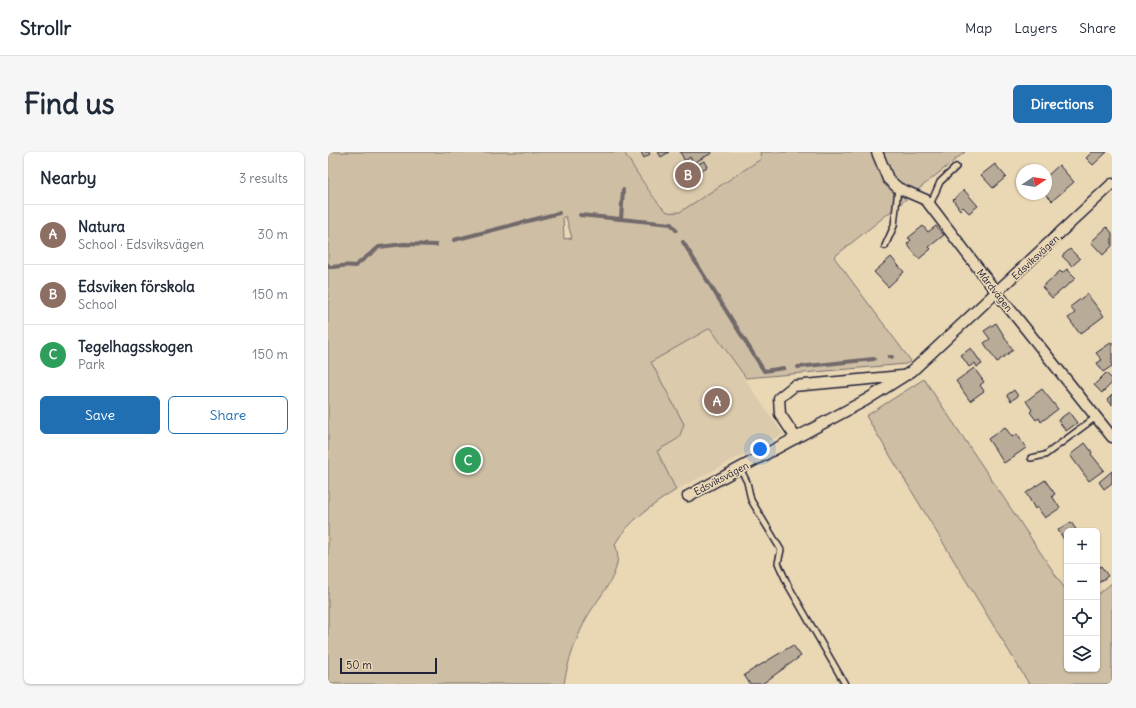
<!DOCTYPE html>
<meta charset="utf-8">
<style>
body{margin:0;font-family:Delius,sans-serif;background:#f6f6f7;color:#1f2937}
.controls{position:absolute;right:12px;bottom:12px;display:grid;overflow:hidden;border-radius:6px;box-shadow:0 1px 3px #0004}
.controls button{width:36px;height:36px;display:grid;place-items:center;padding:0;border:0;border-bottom:1px solid #e0e1e3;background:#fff;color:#1f2937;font:20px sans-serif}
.compass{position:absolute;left:688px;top:12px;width:36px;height:36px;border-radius:50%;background:#fff;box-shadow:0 1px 3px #0004;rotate:78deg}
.scale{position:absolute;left:12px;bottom:10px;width:97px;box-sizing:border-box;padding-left:4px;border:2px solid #22223b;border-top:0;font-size:11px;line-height:14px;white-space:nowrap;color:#22223b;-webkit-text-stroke:3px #ead8b5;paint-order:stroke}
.you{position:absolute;left:432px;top:297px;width:14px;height:14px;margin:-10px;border:3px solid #fff;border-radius:50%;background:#1a73e8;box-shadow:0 0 0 6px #1a73e833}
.badge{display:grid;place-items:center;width:26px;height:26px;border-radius:50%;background:#1f6fb2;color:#fff;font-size:13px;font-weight:700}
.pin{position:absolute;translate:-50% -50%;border:2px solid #fff;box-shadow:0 1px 4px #0006}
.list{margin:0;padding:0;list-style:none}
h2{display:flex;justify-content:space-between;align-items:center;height:52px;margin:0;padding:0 16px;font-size:17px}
h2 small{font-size:13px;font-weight:400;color:#747a83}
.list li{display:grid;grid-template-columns:26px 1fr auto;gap:12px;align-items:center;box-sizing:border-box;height:60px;padding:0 16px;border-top:1px solid #e0e1e3}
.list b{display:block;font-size:15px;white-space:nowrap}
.list p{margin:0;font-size:13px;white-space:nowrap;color:#747a83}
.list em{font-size:13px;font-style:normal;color:#747a83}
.actions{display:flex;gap:8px;padding:12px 16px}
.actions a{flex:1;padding:9px 0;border:1px solid #1f6fb2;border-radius:6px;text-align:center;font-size:14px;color:#1f6fb2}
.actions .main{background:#1f6fb2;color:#fff}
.icon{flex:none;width:22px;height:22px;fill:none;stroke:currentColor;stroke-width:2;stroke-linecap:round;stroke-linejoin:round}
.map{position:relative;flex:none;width:784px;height:532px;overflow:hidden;border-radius:6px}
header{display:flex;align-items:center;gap:24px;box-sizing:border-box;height:56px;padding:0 20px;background:#fff;border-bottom:1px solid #e0e1e3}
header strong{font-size:19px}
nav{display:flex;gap:22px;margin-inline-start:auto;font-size:14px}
.intro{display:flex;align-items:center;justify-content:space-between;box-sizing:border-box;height:96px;padding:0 24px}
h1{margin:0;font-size:28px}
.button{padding:10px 18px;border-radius:6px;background:#1f6fb2;color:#fff;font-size:14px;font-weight:700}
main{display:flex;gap:24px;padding:0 24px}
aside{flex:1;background:#fff;border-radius:6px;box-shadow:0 1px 3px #0004}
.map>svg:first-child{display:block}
</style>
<header>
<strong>Strollr</strong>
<nav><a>Map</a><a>Layers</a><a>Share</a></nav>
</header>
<div class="intro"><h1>Find us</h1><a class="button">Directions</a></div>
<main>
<aside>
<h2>Nearby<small>3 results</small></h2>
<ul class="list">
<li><span class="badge" style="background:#8d6e63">A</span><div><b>Natura</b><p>School · Edsviksvägen</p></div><em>30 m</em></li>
<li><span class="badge" style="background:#8d6e63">B</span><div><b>Edsviken förskola</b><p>School</p></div><em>150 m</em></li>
<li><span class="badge" style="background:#2e9e5b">C</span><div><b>Tegelhagsskogen</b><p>Park</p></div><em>150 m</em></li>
</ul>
<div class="actions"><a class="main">Save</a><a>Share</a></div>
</aside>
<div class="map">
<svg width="784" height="532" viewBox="0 0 784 532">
<rect width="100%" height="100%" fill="#ead8b5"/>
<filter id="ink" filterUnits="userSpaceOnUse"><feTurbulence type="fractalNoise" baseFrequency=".025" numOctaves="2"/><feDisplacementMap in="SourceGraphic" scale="8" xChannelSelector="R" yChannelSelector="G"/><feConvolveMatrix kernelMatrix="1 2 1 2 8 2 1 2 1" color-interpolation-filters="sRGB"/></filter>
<g filter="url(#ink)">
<g fill="#dbcaac">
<path d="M 296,0 L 432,0 L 433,7 L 352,60 L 345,61 L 339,59 L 322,39 Z"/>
<path d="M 382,176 L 455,282 L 348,338 L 329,299 L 351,286 L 323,210 Z"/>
</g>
<g fill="#cdbea4" stroke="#787070" fill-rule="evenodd">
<path d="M 0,0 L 296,0 C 303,11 330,56 340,60 C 344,61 348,60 352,60 L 433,7 L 432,0 L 637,0 L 506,105 L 583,209 L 578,212 L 418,226 L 382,176 L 323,210 L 356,272 L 351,286 L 329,299 L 348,338 C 326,352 300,369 287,392 C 299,420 267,447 256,471 C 247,490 239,512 236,532 L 0,532 ZM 235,65 L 238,65 L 244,86 L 236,87 Z"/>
<path d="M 596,227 L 739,440 L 739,517 L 769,517 L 769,443 L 784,431 L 784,532 L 701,532 L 538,264 Z"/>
</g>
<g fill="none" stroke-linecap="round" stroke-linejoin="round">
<g stroke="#71696b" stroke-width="4">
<path d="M 252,63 L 343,72 L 348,78"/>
<path d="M 293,67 L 295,38"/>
<path d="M 126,88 L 231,61"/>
<path d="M 355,90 L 436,219 L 456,216"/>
<path d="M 0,113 L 1,115 C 10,115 17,112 27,114 L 51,95 L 76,92 L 108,93"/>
<path d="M 561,205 L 564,205"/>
<path d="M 470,215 L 546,207"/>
</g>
</g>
<g fill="#b8ab97" stroke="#22223b">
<path d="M 313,0 L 321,0 L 322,2 L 316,6 Z"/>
<path d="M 330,0 L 341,0 L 333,5 Z"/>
<path d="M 352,0 L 384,0 L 384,1 L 365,11 L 362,5 L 357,9 Z"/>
<path d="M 764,0 L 779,0 L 765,13 L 758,6 Z"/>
<path d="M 376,9 L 379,15 L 370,20 L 367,14 Z"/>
<path d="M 667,12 L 678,25 L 665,36 L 653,23 Z"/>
<path d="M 731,13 L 746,30 L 724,49 L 717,42 L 718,25 Z"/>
<path d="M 636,38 L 650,54 L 641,61 L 635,55 L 632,58 L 625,48 Z"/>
<path d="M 595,74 L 600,80 L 608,74 L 616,83 L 601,95 L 603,97 L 591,107 L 579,92 L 583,88 L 580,86 Z"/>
<path d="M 779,75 L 784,81 L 784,94 L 775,103 L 763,90 Z"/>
<path d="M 742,97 L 752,107 L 744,114 L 734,104 Z"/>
<path d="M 563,105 L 576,120 L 560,135 L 546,120 Z"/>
<path d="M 739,117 L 748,126 L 724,146 L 714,135 L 732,119 L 734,121 Z"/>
<path d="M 759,142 L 776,164 L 752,182 L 740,166 L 747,161 L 742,155 Z"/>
<path d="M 668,171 L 685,198 L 669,210 L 656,191 L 662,187 L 656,179 Z"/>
<path d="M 784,190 L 784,214 L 775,220 L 769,211 L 774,208 L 768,201 Z"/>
<path d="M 643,196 L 654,212 L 649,215 L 647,211 L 641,215 L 633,203 Z"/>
<path d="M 646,216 L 656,230 L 652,233 L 656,239 L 642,249 L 628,229 Z"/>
<path d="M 778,221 L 784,227 L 784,231 L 774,241 L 766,233 Z"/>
<path d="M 714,237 L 730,257 L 713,270 L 711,266 L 708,268 L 702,260 L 704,258 L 698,249 Z"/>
<path d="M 686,238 L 690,244 L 683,249 L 679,243 Z"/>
<path d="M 784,242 L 784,253 L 779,247 Z"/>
<path d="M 741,260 L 749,271 L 738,279 L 730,268 Z"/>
<path d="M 677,275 L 684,285 L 689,282 L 698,296 L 676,311 L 660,287 Z"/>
<path d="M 757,291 L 764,300 L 763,302 L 776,318 L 761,329 L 742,303 Z"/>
<path d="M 784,319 L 784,331 L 776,337 L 771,330 Z"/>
<path d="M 717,328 L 727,342 L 724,344 L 732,356 L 717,366 L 709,355 L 707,357 L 698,341 Z"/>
<path d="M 743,370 L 749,379 L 739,379 L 737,389 L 730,378 Z"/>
<path d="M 773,414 L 780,424 L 769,432 L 769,417 Z"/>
<path d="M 465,493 L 473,504 L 434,532 L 422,532 L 416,523 Z"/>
</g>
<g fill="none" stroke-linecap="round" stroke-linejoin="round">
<defs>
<g id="lane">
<path d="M 602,53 L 612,30 L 628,15"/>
<path d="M 557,94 L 566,74 L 570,36"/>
<path d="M 703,306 L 717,303 L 768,265"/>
<path d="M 412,316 L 419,330 L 423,348 L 453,398 L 450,411 L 460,433 L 517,532"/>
</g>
<g id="street">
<path d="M 549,0 L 560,27 L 570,36 L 598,48 L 669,141 L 784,285"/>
<path d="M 468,286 L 452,262 L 451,246 L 466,234 L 574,224"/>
<path d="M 360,344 L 538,248 L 584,219 L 784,32"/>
</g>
</defs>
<use href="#lane" stroke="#22223b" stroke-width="8"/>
<use href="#street" stroke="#22223b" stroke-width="13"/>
<use href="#lane" stroke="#ead8b5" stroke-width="5"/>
<use href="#street" stroke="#ead8b5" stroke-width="10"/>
</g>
</g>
<g text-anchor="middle" stroke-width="3.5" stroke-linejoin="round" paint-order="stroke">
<g font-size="10" fill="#22223b" stroke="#ead8b5">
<text transform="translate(707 105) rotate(-43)" y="4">Edsviksvägen</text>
<text transform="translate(667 138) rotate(52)" y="4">Mårdvägen</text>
<text transform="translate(393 326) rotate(-28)" y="4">Edsviksvägen</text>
</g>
</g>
</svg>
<div class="controls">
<button>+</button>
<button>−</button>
<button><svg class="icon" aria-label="locate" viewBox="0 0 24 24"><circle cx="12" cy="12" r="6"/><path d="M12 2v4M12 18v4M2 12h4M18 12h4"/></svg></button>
<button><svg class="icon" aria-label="layers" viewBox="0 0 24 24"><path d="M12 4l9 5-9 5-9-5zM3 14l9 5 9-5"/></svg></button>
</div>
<svg class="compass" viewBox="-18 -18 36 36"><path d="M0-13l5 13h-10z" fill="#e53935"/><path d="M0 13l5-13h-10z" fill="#747a83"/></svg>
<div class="scale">50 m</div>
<div class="you"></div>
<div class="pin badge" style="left:389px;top:249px;background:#8d6e63">A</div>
<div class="pin badge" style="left:360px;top:23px;background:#8d6e63">B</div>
<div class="pin badge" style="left:140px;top:308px;background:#2e9e5b">C</div>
</div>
</main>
